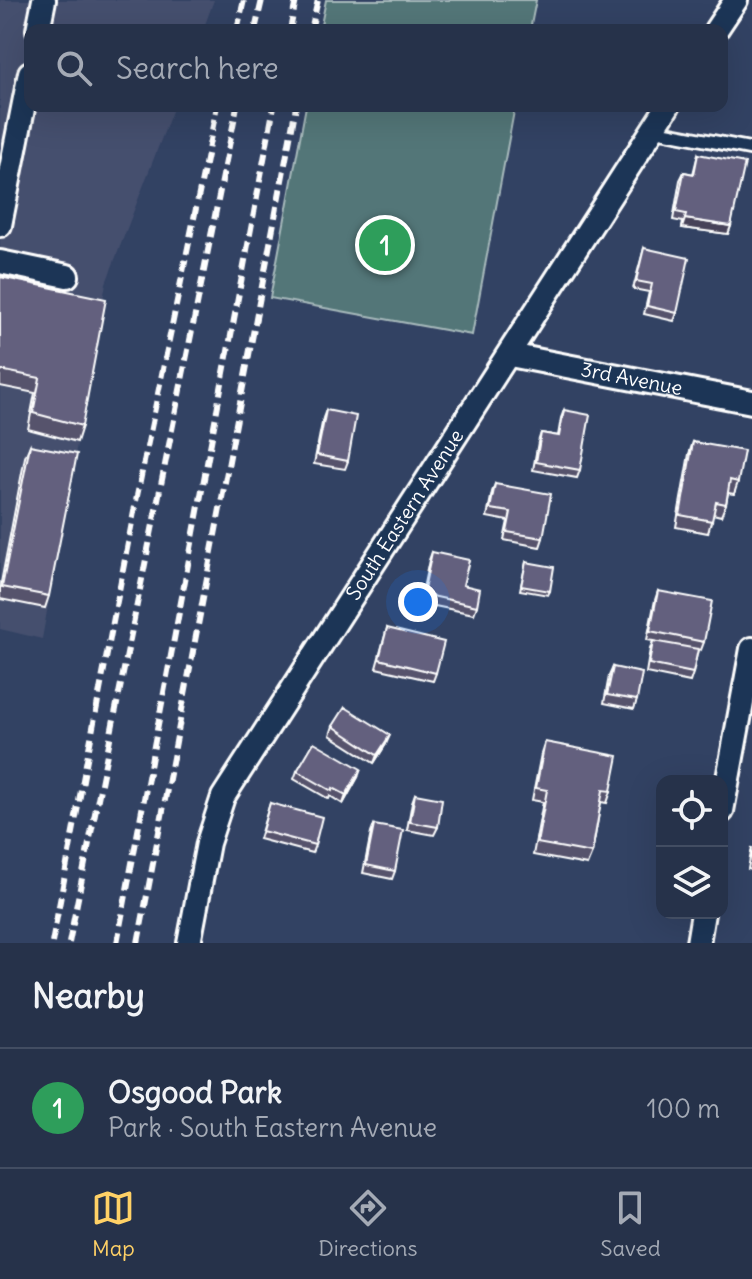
<!DOCTYPE html>
<meta charset="utf-8">
<style>
body{margin:0;font-family:Delius,sans-serif;background:#2e3a51;color:#f1f3f6}
.controls{position:absolute;right:24px;bottom:24px;display:grid;overflow:hidden;border-radius:16px;box-shadow:0 8px 32px #0002}
.controls button{width:72px;height:72px;display:grid;place-items:center;padding:0;border:0;border-bottom:2px solid #424d62;background:#26324a;color:#f1f3f6;font:40px sans-serif}
.you{position:absolute;left:418px;top:602px;width:28px;height:28px;margin:-20px;border:6px solid #fff;border-radius:50%;background:#1a73e8;box-shadow:0 0 0 12px #1a73e833}
.badge{display:grid;place-items:center;width:52px;height:52px;border-radius:50%;background:#ffd166;color:#fff;font-size:26px;font-weight:700}
.pin{position:absolute;translate:-50% -50%;border:4px solid #fff;box-shadow:0 2px 8px #0006}
.list{margin:0;padding:0;list-style:none}
h2{display:flex;justify-content:space-between;align-items:center;height:104px;margin:0;padding:0 32px;font-size:34px}
h2 small{font-size:26px;font-weight:400;color:#a4aab5}
.list li{display:grid;grid-template-columns:52px 1fr auto;gap:24px;align-items:center;box-sizing:border-box;height:120px;padding:0 32px;border-top:2px solid #424d62}
.list b{display:block;font-size:30px;white-space:nowrap}
.list p{margin:0;font-size:26px;white-space:nowrap;color:#a4aab5}
.list em{font-size:26px;font-style:normal;color:#a4aab5}
.icon{flex:none;width:44px;height:44px;fill:none;stroke:currentColor;stroke-width:2;stroke-linecap:round;stroke-linejoin:round}
.map{position:relative;flex:none;width:752px;height:943px;overflow:hidden}
.search{position:absolute;background:#26324a;box-shadow:0 8px 32px #0002;left:24px;right:24px;top:24px;height:88px;display:flex;align-items:center;gap:20px;box-sizing:border-box;padding:0 28px;border-radius:16px;color:#a4aab5;font-size:30px}
.sheet{height:224px;background:#26324a}
nav{display:flex;justify-content:space-around;align-items:center;box-sizing:border-box;height:112px;border-top:2px solid #424d62;background:#26324a;font-size:22px;color:#a4aab5}
nav a{display:grid;justify-items:center;gap:4px}
nav .on{color:#ffd166}
.map>svg:first-child{display:block}
</style>
<div class="map">
<svg width="752" height="943" viewBox="0 0 752 943">
<rect width="100%" height="100%" fill="#324263"/>
<filter id="ink" filterUnits="userSpaceOnUse"><feTurbulence type="fractalNoise" baseFrequency=".0125" numOctaves="2"/><feDisplacementMap in="SourceGraphic" scale="16" xChannelSelector="R" yChannelSelector="G"/><feConvolveMatrix kernelMatrix="1 2 1 2 8 2 1 2 1" color-interpolation-filters="sRGB"/></filter>
<g filter="url(#ink)">
<path fill="#454f6e" d="M 0,0 L 214,0 L 203,30 L 30,30 L 30,106 L 174,106 L 106,283 L 42,639 L 0,629 Z"/>
<g fill="#527678" stroke="#a8babc" stroke-width="2">
<path d="M 326,0 L 536,0 L 530,30 L 320,30 Z"/>
<path d="M 306,106 L 515,106 L 472,335 L 270,298 Z"/>
</g>
<g fill="none" stroke-linecap="round" stroke-linejoin="round">
<defs>
<path id="lane" d="M 653,130 L 752,149"/>
<g id="street">
<path d="M 38,30 L 44,0"/>
<path d="M 716,30 L 736,0"/>
<path d="M 0,225 L 30,73"/>
<path d="M 0,262 L 67,276"/>
<path id="s1" d="M 510,355 L 752,402"/>
<path d="M 722,811 L 752,649"/>
<path id="s2" d="M 189,943 L 208,843 L 223,797 L 668,106"/>
<path d="M 698,943 L 703,913"/>
</g>
</defs>
<use href="#lane" stroke="#fff" stroke-width="17"/>
<use href="#street" stroke="#fff" stroke-width="28"/>
<use href="#lane" stroke="#1d3557" stroke-width="11"/>
<use href="#street" stroke="#1d3557" stroke-width="22"/>
<g stroke="#fff" stroke-width="6" stroke-dasharray="12 6" stroke-linecap="butt">
<path d="M 237,30 L 244,0"/>
<path d="M 255,30 L 262,0"/>
<path d="M 290,30 L 296,0"/>
<path d="M 311,30 L 318,0"/>
<path d="M 52,943 L 137,496 L 217,106"/>
<path d="M 69,943 L 237,106"/>
<path d="M 117,943 L 274,106"/>
<path d="M 138,943 L 296,106"/>
</g>
</g>
<g fill="#56536c" stroke="#fff" stroke-width="2">
<path d="M 698,154 L 731,226 L 728,234 L 682,228 L 683,222 L 673,220 L 680,180 L 684,172 L 693,174 Z"/>
<path d="M 644,248 L 677,313 L 674,321 L 644,314 L 649,292 L 633,289 Z"/>
<path d="M 0,277 L 82,426 L 77,442 L 28,429 L 35,393 L 0,386 Z"/>
<path d="M 326,410 L 348,461 L 345,469 L 314,464 L 323,418 Z"/>
<path d="M 564,410 L 580,470 L 577,478 L 533,470 L 538,442 L 541,433 L 558,436 L 561,418 Z"/>
<path d="M 693,442 L 738,482 L 734,494 L 728,493 L 726,504 L 721,516 L 713,514 L 708,533 L 676,527 L 689,454 Z"/>
<path d="M 30,445 L 49,596 L 45,608 L 0,599 L 0,588 L 25,457 Z"/>
<path d="M 495,484 L 543,538 L 540,547 L 504,540 L 508,521 L 487,517 L 492,492 Z"/>
<path d="M 432,552 L 463,585 L 477,606 L 474,614 L 420,603 L 429,560 Z"/>
<path d="M 526,562 L 550,591 L 548,595 L 520,590 Z"/>
<path d="M 658,591 L 704,642 L 701,650 L 698,649 L 693,673 L 690,682 L 646,673 L 650,649 L 653,641 L 647,640 L 655,600 Z"/>
<path d="M 387,628 L 436,673 L 433,681 L 376,668 Z"/>
<path d="M 613,667 L 637,700 L 634,709 L 604,703 L 609,676 Z"/>
<path d="M 333,726 L 386,744 L 374,763 L 330,735 Z"/>
<path d="M 545,742 L 611,791 L 607,803 L 601,802 L 592,853 L 587,865 L 533,855 L 543,802 L 532,800 L 541,754 Z"/>
<path d="M 297,771 L 358,777 L 343,804 L 330,796 L 329,799 L 294,779 Z"/>
<path d="M 415,794 L 438,827 L 434,835 L 407,830 L 412,802 Z"/>
<path d="M 270,803 L 315,845 L 312,853 L 259,839 Z"/>
<path d="M 374,825 L 395,871 L 392,879 L 363,873 L 371,833 Z"/>
<path d="M 752,847 L 752,870 L 748,869 Z"/>
</g>
<g fill="#464358" stroke="#fff" stroke-width="2">
<path d="M 685,219 L 731,226 L 728,234 L 682,228 Z"/>
<path d="M 390,735 L 386,744 L 374,763 L 377,755 Z"/>
<path d="M 361,769 L 358,777 L 343,804 L 346,795 Z"/>
</g>
<g fill="#64607e" stroke="#fff" stroke-width="2">
<path d="M 698,154 L 745,163 L 731,226 L 685,219 L 686,214 L 676,212 L 684,172 L 694,174 Z"/>
<path d="M 644,248 L 689,258 L 677,313 L 647,306 L 652,284 L 636,281 Z"/>
<path d="M 0,277 L 106,299 L 82,426 L 33,413 L 40,378 L 0,370 Z"/>
<path d="M 326,410 L 356,416 L 348,461 L 317,455 Z"/>
<path d="M 564,410 L 590,415 L 580,470 L 536,462 L 541,433 L 559,436 Z"/>
<path d="M 693,442 L 744,451 L 738,482 L 730,480 L 726,504 L 716,502 L 712,521 L 680,515 Z"/>
<path d="M 30,445 L 77,454 L 49,596 L 2,587 Z"/>
<path d="M 495,484 L 551,494 L 543,538 L 507,532 L 511,512 L 490,509 Z"/>
<path d="M 432,552 L 469,560 L 463,585 L 480,589 L 477,606 L 423,594 Z"/>
<path d="M 526,562 L 554,567 L 550,591 L 521,586 Z"/>
<path d="M 658,591 L 712,601 L 704,642 L 650,631 Z"/>
<path d="M 387,628 L 444,642 L 436,673 L 379,659 Z"/>
<path d="M 653,641 L 698,649 L 693,673 L 649,664 Z"/>
<path d="M 613,667 L 642,673 L 637,700 L 607,695 Z"/>
<path d="M 345,707 L 390,735 L 377,755 L 333,726 Z"/>
<path d="M 314,742 L 361,769 L 346,795 L 333,788 L 332,791 L 297,771 Z"/>
<path d="M 545,742 L 618,756 L 611,791 L 603,790 L 592,853 L 537,843 L 547,790 L 536,788 Z"/>
<path d="M 415,794 L 442,799 L 438,827 L 410,822 Z"/>
<path d="M 270,803 L 322,817 L 315,845 L 262,831 Z"/>
<path d="M 374,825 L 403,830 L 395,871 L 366,865 Z"/>
</g>
</g>
<g text-anchor="middle" stroke-width="6" stroke-linejoin="round" paint-order="stroke">
<g font-size="20" fill="#fff" stroke="#1d3557">
<text dy="7" stroke="none"><textPath href="#s1" startOffset="124">3rd Avenue</textPath></text>
<text dy="7" stroke="none"><textPath href="#s2" startOffset="486">South Eastern Avenue</textPath></text>
</g>
</g>
</svg>
<div class="controls">
<button><svg class="icon" aria-label="locate" viewBox="0 0 24 24"><circle cx="12" cy="12" r="6"/><path d="M12 2v4M12 18v4M2 12h4M18 12h4"/></svg></button>
<button><svg class="icon" aria-label="layers" viewBox="0 0 24 24"><path d="M12 4l9 5-9 5-9-5zM3 14l9 5 9-5"/></svg></button>
</div>
<div class="you"></div>
<div class="pin badge" style="left:385px;top:245px;background:#2e9e5b">1</div>
<div class="search"><svg class="icon" aria-label="search" viewBox="0 0 24 24"><circle cx="10" cy="10" r="6"/><path d="M15 15l6 6"/></svg>Search here</div>
</div>
<section class="sheet">
<h2>Nearby<small></small></h2>
<ul class="list">
<li><span class="badge" style="background:#2e9e5b">1</span><div><b>Osgood Park</b><p>Park · South Eastern Avenue</p></div><em>100 m</em></li>
</ul>
</section>
<nav>
<a class="on"><svg class="icon" aria-label="map" viewBox="0 0 24 24"><path d="M3 6l6-2 6 2 6-2v14l-6 2-6-2-6 2zM9 4v14M15 6v14"/></svg>Map</a>
<a><svg class="icon" aria-label="directions" viewBox="0 0 24 24"><path d="M12 3l9 9-9 9-9-9zM9 14v-3h6M13 9l2 2-2 2"/></svg>Directions</a>
<a><svg class="icon" aria-label="saved" viewBox="0 0 24 24"><path d="M7 4h10v16l-5-4-5 4z"/></svg>Saved</a>
</nav>
